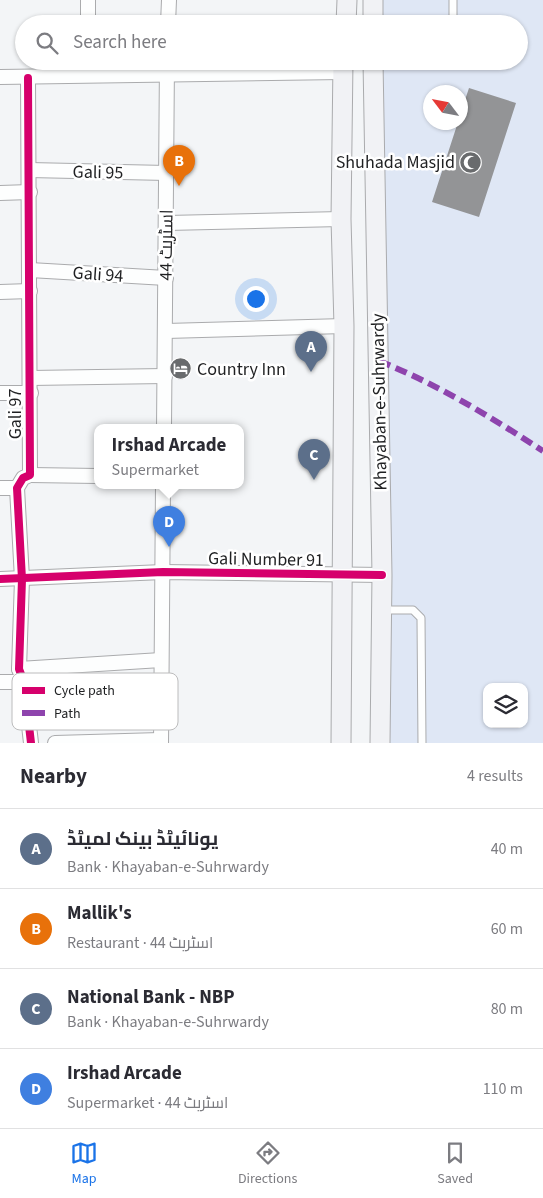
<!DOCTYPE html>
<meta charset="utf-8">
<style>
body{margin:0;font-family:"Source Sans 3",Cairo,sans-serif;background:#f7f7f7;color:#2b2b33}
.controls{position:absolute;right:15px;bottom:15px;display:grid;overflow:hidden;border-radius:10px;box-shadow:0 1px 4px #0004}
.controls button{width:45px;height:45px;display:grid;place-items:center;padding:0;border:0;border-bottom:1px solid #e1e1e2;background:#fff;color:#2b2b33;font:25px sans-serif}
.compass{position:absolute;left:423px;top:85px;width:45px;height:45px;border-radius:50%;background:#fff;box-shadow:0 1px 4px #0004;rotate:302deg}
.you{position:absolute;left:255px;top:298px;width:18px;height:18px;margin:-12px;border:4px solid #fff;border-radius:50%;background:#1a73e8;box-shadow:0 0 0 8px #1a73e833}
.badge{display:grid;place-items:center;width:32px;height:32px;border-radius:50%;background:#1a73e8;color:#fff;font-size:16px;font-weight:700}
.pin{position:absolute;translate:-50% -41px;filter:drop-shadow(0 1px 2px #0008)}
.pin::after{content:'';position:absolute;top:26px;width:18px;height:15px;background:inherit;clip-path:polygon(0 0,100% 0,50% 100%)}
.popup{position:absolute;left:94px;top:424px;width:150px;height:65px;box-sizing:border-box;display:grid;place-content:center;border-radius:10px;background:#fff;filter:drop-shadow(0 1px 4px #0005);font-size:16px;white-space:nowrap;color:#7c7c81}
.popup b{font-size:19px;color:#2b2b33}
.popup::after{content:'';position:absolute;left:50%;top:100%;margin-left:-10px;border:10px solid transparent;border-top-color:#fff}
.list{margin:0;padding:0;list-style:none}
h2{display:flex;justify-content:space-between;align-items:center;height:65px;margin:0;padding:0 20px;font-size:21px}
h2 small{font-size:16px;font-weight:400;color:#7c7c81}
.list li{display:grid;grid-template-columns:32px 1fr auto;gap:15px;align-items:center;box-sizing:border-box;height:80px;padding:0 20px;border-top:1px solid #e1e1e2}
.list b{display:block;font-size:19px;white-space:nowrap}
.list p{margin:0;font-size:16px;white-space:nowrap;color:#7c7c81}
.list em{font-size:16px;font-style:normal;color:#7c7c81}
.icon{flex:none;width:28px;height:28px;fill:none;stroke:currentColor;stroke-width:2;stroke-linecap:round;stroke-linejoin:round}
.map{position:relative;flex:none;width:543px;height:743px;overflow:hidden}
.search{position:absolute;background:#fff;box-shadow:0 1px 4px #0004;left:15px;right:15px;top:15px;height:55px;display:flex;align-items:center;gap:12px;box-sizing:border-box;padding:0 18px;border-radius:28px;color:#7c7c81;font-size:19px}
.sheet{height:385px;background:#fff}
nav{display:flex;justify-content:space-around;align-items:center;box-sizing:border-box;height:70px;border-top:1px solid #e1e1e2;background:#fff;font-size:14px;color:#7c7c81}
nav a{display:grid;justify-items:center;gap:2px}
nav .on{color:#1a73e8}
.map>svg:first-child{display:block}
</style>
<div class="map">
<svg width="543" height="743" viewBox="0 0 543 743">
<rect width="100%" height="100%" fill="#f3f5f7"/>
<path fill="#dfe7f5" fill-rule="evenodd" d="M 383,0 L 543,0 L 543,743 L 385,743 L 383,61 L 519,61 L 519,24 L 383,24 ZM 430,92 L 460,92 L 460,122 L 430,122 ZM 487,687 L 524,687 L 524,724 L 487,724 Z"/>
<path fill="#939496" d="M 469,88 L 516,103 L 479,217 L 432,202 L 458,122 L 460,122 L 460,115 Z"/>
<g fill="none" stroke-linecap="round" stroke-linejoin="round">
<defs>
<g id="lane">
<path d="M 453,0 L 453,24"/>
<path d="M 383,610 L 413,610 L 421,618 L 422,743"/>
</g>
<g id="street">
<path d="M 88,0 L 88,24"/>
<path d="M 168,24 L 169,0"/>
<path d="M 0,77 L 342,72"/>
<path d="M 28,78 L 30,475 L 23,478 L 17,488 L 22,579 L 19,669 L 24,682 L 31,743"/>
<path d="M 29,170 L 167,173"/>
<path d="M 0,193 L 30,192"/>
<path d="M 167,223 L 341,219"/>
<path d="M 30,270 L 166,278"/>
<path d="M 0,292 L 30,291"/>
<path d="M 166,331 L 344,326"/>
<path d="M 30,378 L 165,376"/>
<path d="M 0,393 L 31,393"/>
<path d="M 164,428 L 167,61"/>
<path d="M 30,475 L 98,476"/>
<path d="M 0,488 L 17,488"/>
<path d="M 0,579 L 163,572 L 382,575"/>
<path d="M 19,669 L 161,660"/>
<path d="M 0,682 L 24,682"/>
<path d="M 55,743 L 160,740"/>
<path d="M 161,743 L 163,486"/>
</g>
<g id="secondary">
<path d="M 373,0 L 373,24"/>
<path d="M 346,24 L 347,0"/>
<path d="M 373,61 L 382,575 L 380,743"/>
<path d="M 341,743 L 344,326 L 341,219 L 343,61"/>
</g>
</defs>
<use href="#lane" stroke="#aaabad" stroke-width="9"/>
<use href="#street" stroke="#aaabad" stroke-width="16"/>
<use href="#secondary" stroke="#aaabad" stroke-width="21"/>
<use href="#lane" stroke="#fdfefe" stroke-width="7"/>
<use href="#street" stroke="#fdfefe" stroke-width="14"/>
<use href="#secondary" stroke="#f1f2f5" stroke-width="19"/>
<path stroke="#8e44ad" stroke-width="6" stroke-dasharray="12 6" stroke-linecap="butt" d="M 379,361 C 437,384 491,417 543,451"/>
<defs>
<g id="cycleway">
<path d="M 28,78 L 30,475 L 23,478 L 17,488 L 22,579 L 19,669 L 24,682 L 31,743"/>
<path d="M 0,579 L 163,572 L 382,575"/>
</g>
</defs>
<use href="#cycleway" stroke="#fff" stroke-width="11"/>
<use href="#cycleway" stroke="#d6006c" stroke-width="8"/>
</g>
<defs>
<symbol id="mosque-disc" viewBox="-11 -11 22 22"><circle r="9.5" fill="#696b6d" stroke="#fff"/><path d="M3.5-4.9A6 6 0 1 0 3.5 4.9A5 5 0 1 1 3.5-4.9Z" fill="#fff"/></symbol>
<symbol id="hotel-disc" viewBox="-11 -11 22 22"><circle r="9.5" fill="#696b6d" stroke="#fff"/><path d="M-6-4.5h1.5V1H6V5H4.5V3h-9V5H-6ZM-4 0a1.8 1.8 0 1 1 3.6 0ZM.5 0V-2.5h3Q6-2.5 6 0Z" fill="#fff"/></symbol>
</defs>
<g fill-rule="evenodd">
<use href="#mosque-disc" x="458" y="150" width="25" height="25"/>
<use href="#hotel-disc" x="168" y="356" width="25" height="25"/>
</g>
<g text-anchor="middle" stroke-width="5" stroke-linejoin="round" paint-order="stroke">
<g font-size="18" fill="#1f2022" stroke="#fff" text-anchor="end">
<text x="455" y="168">Shuhada Masjid</text>
<text x="197" y="375" text-anchor="start">Country Inn</text>
</g>
<g font-size="18" fill="#1f2022" stroke="#fff">
<text transform="translate(98 172) rotate(1)" y="6">Gali 95</text>
<text transform="translate(166 245) rotate(-89)" y="6">اسٹریٹ 44</text>
<text transform="translate(98 274) rotate(4)" y="6">Gali 94</text>
<text transform="translate(379 402) rotate(-91)" y="6">Khayaban-e-Suhrwardy</text>
<text transform="translate(15 414) rotate(-90)" y="6">Gali 97</text>
<text transform="translate(266 559) rotate(1)" y="6">Gali Number 91</text>
</g>
</g>
<rect x="12" y="673" width="166" height="57" rx="8" fill="#fff" stroke="#bcbcbd" stroke-width="1"/>
<rect x="22" y="687" width="23" height="7" fill="#d6006c"/>
<rect x="22" y="710" width="23" height="6" fill="#8e44ad"/>
<g font-size="14" fill="#1f2022">
<text x="54" y="695">Cycle path</text>
<text x="54" y="718">Path</text>
</g>
</svg>
<div class="controls">
<button><svg class="icon" aria-label="layers" viewBox="0 0 24 24"><path d="M12 4l9 5-9 5-9-5zM3 14l9 5 9-5"/></svg></button>
</div>
<svg class="compass" viewBox="-18 -18 36 36"><path d="M0-13l5 13h-10z" fill="#e53935"/><path d="M0 13l5-13h-10z" fill="#7c7c81"/></svg>
<div class="you"></div>
<div class="pin badge" style="left:311px;top:372px;background:#5c6f8a">A</div>
<div class="pin badge" style="left:179px;top:186px;background:#e8710a">B</div>
<div class="pin badge" style="left:314px;top:480px;background:#5c6f8a">C</div>
<div class="pin badge" style="left:169px;top:547px;background:#3f7fe0">D</div>
<div class="popup"><b>Irshad Arcade</b>Supermarket</div>
<div class="search"><svg class="icon" aria-label="search" viewBox="0 0 24 24"><circle cx="10" cy="10" r="6"/><path d="M15 15l6 6"/></svg>Search here</div>
</div>
<section class="sheet">
<h2>Nearby<small>4 results</small></h2>
<ul class="list">
<li><span class="badge" style="background:#5c6f8a">A</span><div><b>یونائیٹڈ بینک لمیٹڈ</b><p>Bank · Khayaban-e-Suhrwardy</p></div><em>40 m</em></li>
<li><span class="badge" style="background:#e8710a">B</span><div><b>Mallik's</b><p>Restaurant · اسٹریٹ 44</p></div><em>60 m</em></li>
<li><span class="badge" style="background:#5c6f8a">C</span><div><b>National Bank - NBP</b><p>Bank · Khayaban-e-Suhrwardy</p></div><em>80 m</em></li>
<li><span class="badge" style="background:#3f7fe0">D</span><div><b>Irshad Arcade</b><p>Supermarket · اسٹریٹ 44</p></div><em>110 m</em></li>
</ul>
</section>
<nav>
<a class="on"><svg class="icon" aria-label="map" viewBox="0 0 24 24"><path d="M3 6l6-2 6 2 6-2v14l-6 2-6-2-6 2zM9 4v14M15 6v14"/></svg>Map</a>
<a><svg class="icon" aria-label="directions" viewBox="0 0 24 24"><path d="M12 3l9 9-9 9-9-9zM9 14v-3h6M13 9l2 2-2 2"/></svg>Directions</a>
<a><svg class="icon" aria-label="saved" viewBox="0 0 24 24"><path d="M7 4h10v16l-5-4-5 4z"/></svg>Saved</a>
</nav>
